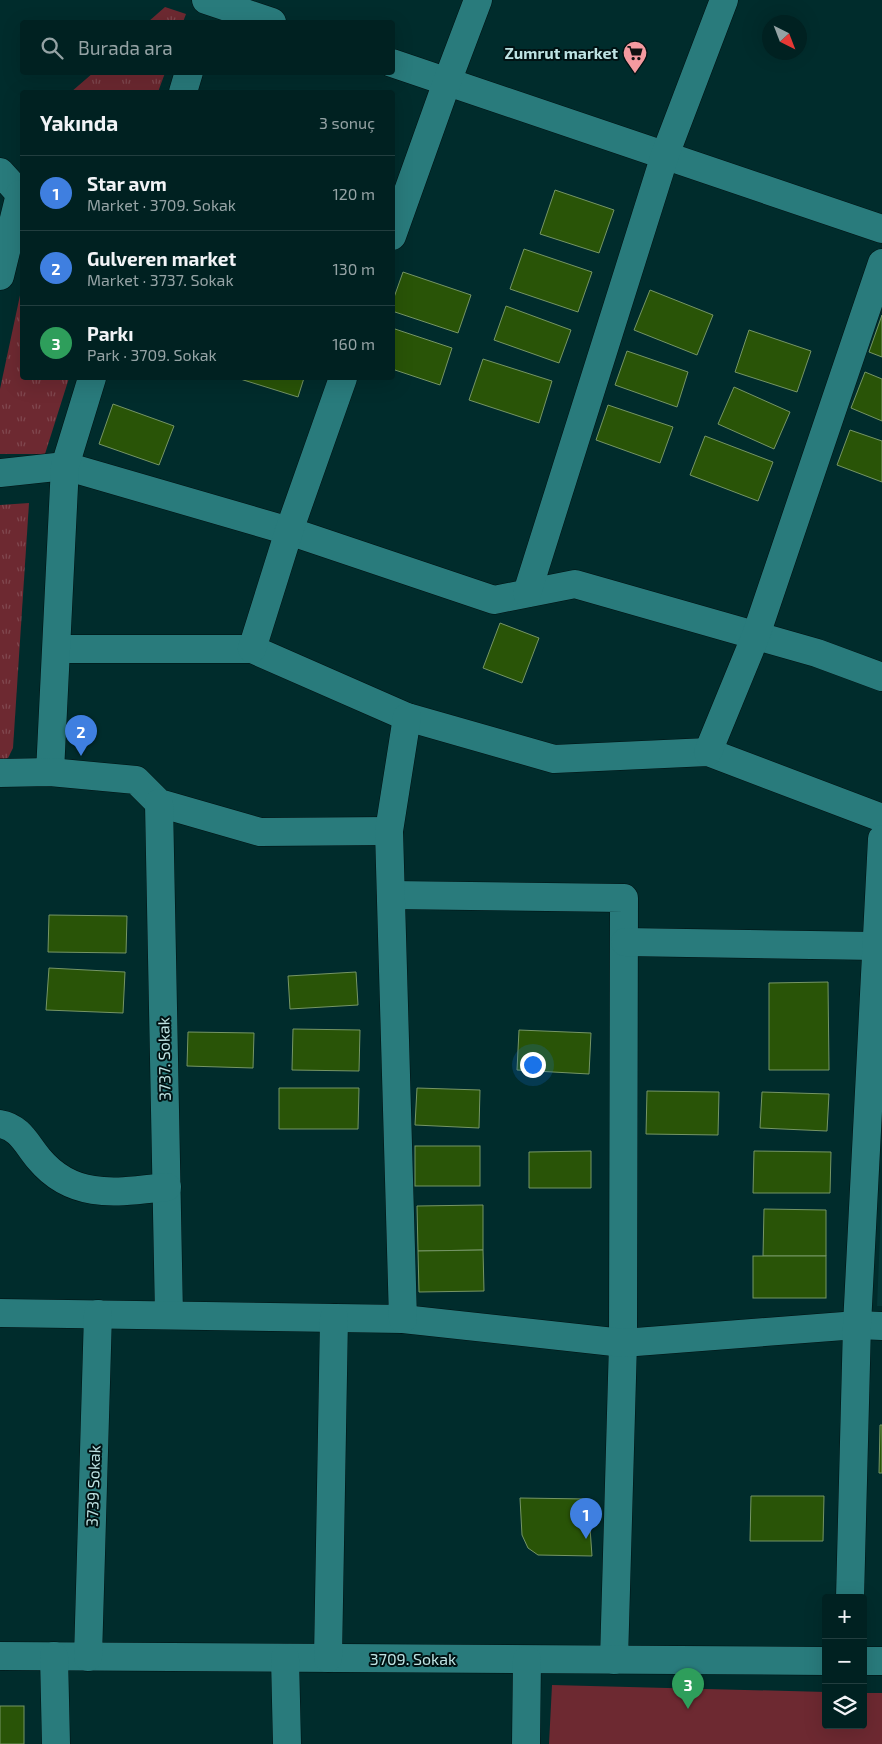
<!DOCTYPE html>
<html lang="tr">
<meta charset="utf-8">
<style>
body{margin:0;font-family:"Exo 2",sans-serif;background:#0e2e2e;color:#f1f3f6}
.controls{position:absolute;right:15px;bottom:15px;display:grid;overflow:hidden;border-radius:5px;box-shadow:0 5px 20px #0002}
.controls button{width:45px;height:45px;display:grid;place-items:center;padding:0;border:0;border-bottom:1px solid #223e3f;background:#002121;color:#f1f3f6;font:25px sans-serif}
.compass{position:absolute;left:762px;top:15px;width:45px;height:45px;border-radius:50%;background:#002121;box-shadow:0 5px 20px #0002;rotate:138deg}
.you{position:absolute;left:532px;top:1064px;width:18px;height:18px;margin:-12px;border:4px solid #fff;border-radius:50%;background:#1a73e8;box-shadow:0 0 0 8px #1a73e833}
.badge{display:grid;place-items:center;width:32px;height:32px;border-radius:50%;background:#ea580c;color:#fff;font-size:16px;font-weight:700}
.pin{position:absolute;translate:-50% -41px;filter:drop-shadow(0 1px 2px #0008)}
.pin::after{content:'';position:absolute;top:26px;width:18px;height:15px;background:inherit;clip-path:polygon(0 0,100% 0,50% 100%)}
.list{margin:0;padding:0;list-style:none}
h2{display:flex;justify-content:space-between;align-items:center;height:65px;margin:0;padding:0 20px;font-size:21px}
h2 small{font-size:16px;font-weight:400;color:#95a3a5}
.list li{display:grid;grid-template-columns:32px 1fr auto;gap:15px;align-items:center;box-sizing:border-box;height:75px;padding:0 20px;border-top:1px solid #223e3f}
.list b{display:block;font-size:19px;white-space:nowrap}
.list p{margin:0;font-size:16px;white-space:nowrap;color:#95a3a5}
.list em{font-size:16px;font-style:normal;color:#95a3a5}
.icon{flex:none;width:28px;height:28px;fill:none;stroke:currentColor;stroke-width:2;stroke-linecap:round;stroke-linejoin:round}
.map{position:relative;flex:none;width:882px;height:1744px;overflow:hidden}
.search{position:absolute;background:#002121;box-shadow:0 5px 20px #0002;left:20px;top:20px;width:375px;height:55px;display:flex;align-items:center;gap:12px;box-sizing:border-box;padding:0 18px;border-radius:5px;color:#95a3a5;font-size:19px}
.panel{position:absolute;background:#002121;box-shadow:0 5px 20px #0002;left:20px;top:90px;width:375px;height:290px;border-radius:5px}
.map>svg:first-child{display:block}
</style>
<div class="map">
<svg width="882" height="1744" viewBox="0 0 882 1744">
<defs>
<pattern id="grass-tufts" width="24" height="20" patternUnits="userSpaceOnUse" patternTransform="scale(1.25)"><rect width="24" height="20" fill="#6d2931"/><path d="M3 7l-1-3M5 7V3M7 7l1-3M15 17l-1-3M17 17v-4M19 17l1-3" fill="none" stroke="#80484f"/></pattern>
</defs>
<rect width="100%" height="100%" fill="#002c2c"/>
<path fill="#043838" d="M 882,1187 L 882,1306 L 877,1306 Z"/>
<g fill="url(#grass-tufts)">
<path d="M 165,7 L 186,14 L 183,22 L 148,22 Z"/>
<path d="M 93,73 L 93,72 L 165,73 L 158,92 L 71,92 Z"/>
<path d="M 22,286 L 22,378 L 69,378 L 45,454 L 0,454 L 0,389 Z"/>
<path d="M 29,503 L 13,748 L 8,758 L 0,761 L 0,505 Z"/>
</g>
<path fill="#6d2931" d="M 552,1685 L 826,1692 L 826,1725 L 863,1725 L 863,1693 L 882,1693 L 882,1744 L 549,1744 Z"/>
<g fill="#295407" stroke="#759565">
<path d="M 555,190 L 614,210 L 599,253 L 540,234 Z"/>
<path d="M 524,249 L 592,272 L 578,312 L 510,289 Z"/>
<path d="M 403,272 L 471,295 L 458,333 L 392,311 L 392,303 Z"/>
<path d="M 650,290 L 713,315 L 697,355 L 634,330 Z"/>
<path d="M 506,306 L 571,330 L 559,363 L 494,340 Z"/>
<path d="M 882,315 L 882,357 L 869,352 Z"/>
<path d="M 392,328 L 452,348 L 440,385 L 392,369 Z"/>
<path d="M 749,330 L 811,351 L 797,392 L 735,372 Z"/>
<path d="M 627,351 L 688,372 L 677,407 L 615,385 Z"/>
<path d="M 483,359 L 552,381 L 539,423 L 469,400 Z"/>
<path d="M 865,372 L 882,379 L 882,421 L 851,408 Z"/>
<path d="M 237,378 L 304,378 L 298,397 Z"/>
<path d="M 734,387 L 790,412 L 774,449 L 718,424 Z"/>
<path d="M 113,404 L 174,426 L 159,465 L 99,444 Z"/>
<path d="M 608,405 L 673,427 L 660,463 L 596,440 Z"/>
<path d="M 850,430 L 882,441 L 882,482 L 837,465 Z"/>
<path d="M 705,436 L 773,462 L 758,501 L 690,475 Z"/>
<path d="M 500,623 L 539,638 L 522,683 L 483,668 Z"/>
<path d="M 49,915 L 127,916 L 126,953 L 48,952 Z"/>
<path d="M 49,968 L 125,972 L 123,1013 L 46,1010 Z"/>
<path d="M 356,972 L 358,1005 L 290,1009 L 288,976 Z"/>
<path d="M 828,982 L 829,1070 L 769,1070 L 769,983 Z"/>
<path d="M 293,1029 L 360,1030 L 359,1071 L 292,1070 Z"/>
<path d="M 519,1030 L 591,1033 L 589,1074 L 517,1070 Z"/>
<path d="M 188,1032 L 254,1033 L 253,1068 L 187,1066 Z"/>
<path d="M 279,1088 L 359,1088 L 358,1129 L 279,1129 Z"/>
<path d="M 417,1088 L 480,1090 L 479,1128 L 415,1125 Z"/>
<path d="M 647,1091 L 719,1092 L 718,1135 L 646,1134 Z"/>
<path d="M 762,1092 L 829,1094 L 827,1131 L 760,1128 Z"/>
<rect x="415" y="1146" width="65" height="40"/>
<path d="M 591,1151 L 591,1188 L 529,1188 L 529,1152 Z"/>
<path d="M 754,1151 L 831,1152 L 830,1193 L 753,1193 Z"/>
<path d="M 483,1205 L 483,1250 L 418,1251 L 417,1206 Z"/>
<path d="M 764,1209 L 826,1210 L 826,1256 L 763,1256 Z"/>
<path d="M 483,1250 L 484,1291 L 419,1292 L 418,1251 Z"/>
<rect x="753" y="1256" width="73" height="42"/>
<path d="M 880,1425 L 882,1425 L 882,1473 L 879,1473 Z"/>
<path d="M 751,1496 L 824,1496 L 823,1541 L 750,1541 Z"/>
<path d="M 520,1498 L 588,1499 L 592,1556 L 538,1555 L 528,1548 L 522,1535 Z"/>
<rect x="0" y="1706" width="24" height="38"/>
</g>
<g fill="none" stroke-linecap="round" stroke-linejoin="round">
<defs>
<g id="minor">
<path d="M 206,0 L 272,22"/>
<path d="M 392,63 L 882,229"/>
<path d="M 183,92 L 189,72"/>
<path d="M 0,172 L 20,194 L 22,195"/>
<path d="M 392,236 L 447,82 L 478,0"/>
<path d="M 0,276 L 20,194"/>
<path d="M 0,473 L 65,466 L 289,531 L 494,600 L 575,584 L 817,653 L 882,677"/>
<path d="M 527,593 L 665,155 L 724,0"/>
<path d="M 57,649 L 252,649 L 407,717 L 554,759 L 708,752 L 882,818"/>
<path d="M 252,649 L 289,531 L 343,378"/>
<path d="M 708,752 L 756,635 L 882,263"/>
<path d="M 50,772 L 65,466 L 92,378"/>
<path d="M 0,773 L 50,772 L 136,780 L 159,803 L 260,832 L 389,831"/>
<path d="M 159,803 L 169,1315"/>
<path d="M 391,895 L 624,898 L 623,1343 L 614,1660"/>
<path d="M 625,942 L 876,946"/>
<path d="M 0,1124 C 20,1127 27,1145 39,1159 C 74,1201 119,1192 167,1187"/>
<path d="M 0,1313 L 403,1319 L 623,1343 L 857,1325 L 882,1326"/>
<path d="M 403,1319 L 389,831 L 407,717"/>
<path d="M 850,1598 L 857,1325 L 882,839"/>
<path d="M 0,1656 L 826,1661"/>
<path d="M 54,1656 L 56,1744"/>
<path d="M 88,1657 L 98,1314"/>
<path d="M 285,1658 L 287,1744"/>
<path d="M 328,1658 L 334,1318"/>
<path d="M 863,1661 L 882,1661"/>
<path d="M 526,1744 L 527,1660"/>
</g>
</defs>
<use href="#minor" stroke="#001213" stroke-width="29"/>
<use href="#minor" stroke="#297b7c" stroke-width="28"/>
</g>
<defs>
<symbol id="supermarket-pin" viewBox="-11 -11 22 30"><path d="M0 17L-7.5 6A9.5 9.5 0 1 1 7.5 6Z" fill="#f49aa0" stroke="#001213"/><path d="M-6-5.5h2.5l.6 2H6L4.5 2H-2.5L-4.4-4H-6ZM-1.5 3.2a1.3 1.3 0 1 0 .1 0ZM3 3.2a1.3 1.3 0 1 0 .1 0Z" fill="#111"/></symbol>
</defs>
<g fill-rule="evenodd">
<use href="#supermarket-pin" x="621" y="39" width="28" height="38"/>
</g>
<g text-anchor="middle" stroke-width="4" stroke-linejoin="round" paint-order="stroke">
<g font-size="16" font-weight="bold" fill="#bee3e3" stroke="#001213" text-anchor="end">
<text x="618" y="59">Zumrut market</text>
</g>
<g font-size="16" fill="#bee3e3" stroke="#001213">
<text transform="translate(164 1059) rotate(-91)" y="6">3737. Sokak</text>
<text transform="translate(93 1486) rotate(-88)" y="6">3739 Sokak</text>
<text x="413" y="1665">3709. Sokak</text>
</g>
</g>
</svg>
<div class="controls">
<button>+</button>
<button>−</button>
<button><svg class="icon" aria-label="layers" viewBox="0 0 24 24"><path d="M12 4l9 5-9 5-9-5zM3 14l9 5 9-5"/></svg></button>
</div>
<svg class="compass" viewBox="-18 -18 36 36"><path d="M0-13l5 13h-10z" fill="#e53935"/><path d="M0 13l5-13h-10z" fill="#95a3a5"/></svg>
<div class="you"></div>
<div class="pin badge" style="left:586px;top:1539px;background:#3f7fe0">1</div>
<div class="pin badge" style="left:81px;top:756px;background:#3f7fe0">2</div>
<div class="pin badge" style="left:688px;top:1709px;background:#2e9e5b">3</div>
<div class="search"><svg class="icon" aria-label="search" viewBox="0 0 24 24"><circle cx="10" cy="10" r="6"/><path d="M15 15l6 6"/></svg>Burada ara</div>
<section class="panel">
<h2>Yakında<small>3 sonuç</small></h2>
<ul class="list">
<li><span class="badge" style="background:#3f7fe0">1</span><div><b>Star avm</b><p>Market · 3709. Sokak</p></div><em>120 m</em></li>
<li><span class="badge" style="background:#3f7fe0">2</span><div><b>Gulveren market</b><p>Market · 3737. Sokak</p></div><em>130 m</em></li>
<li><span class="badge" style="background:#2e9e5b">3</span><div><b>Parkı</b><p>Park · 3709. Sokak</p></div><em>160 m</em></li>
</ul>
</section>
</div>
